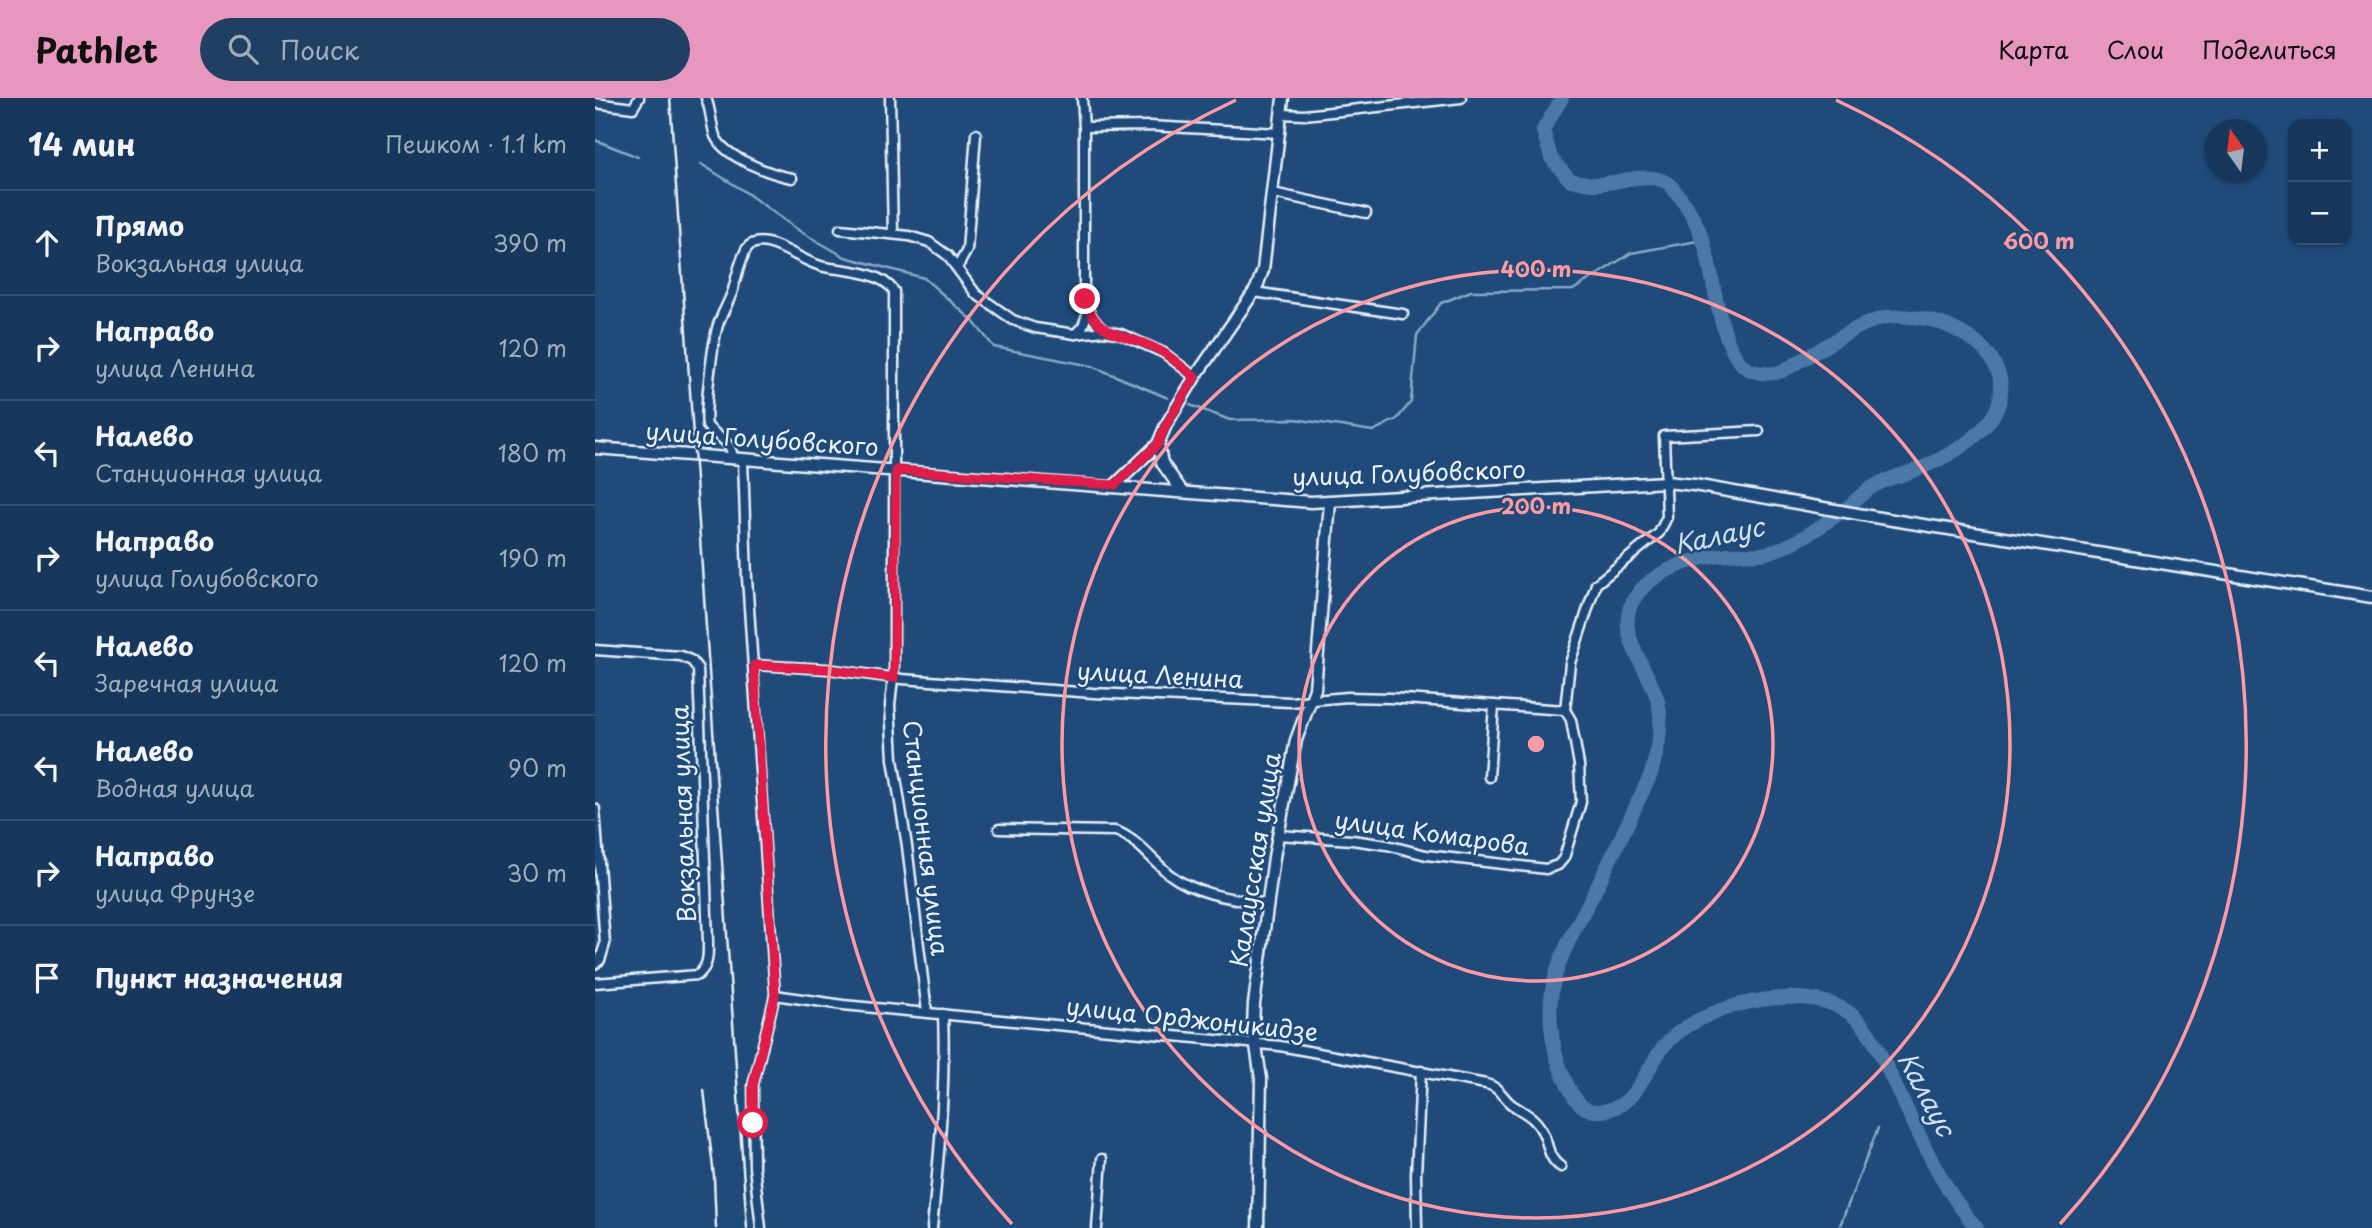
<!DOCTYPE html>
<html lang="ru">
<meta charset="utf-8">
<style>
body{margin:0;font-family:"Playpen Sans",sans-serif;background:#203f62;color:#f1f3f6}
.controls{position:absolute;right:21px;top:21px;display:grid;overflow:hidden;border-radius:14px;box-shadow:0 2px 5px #0004}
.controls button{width:63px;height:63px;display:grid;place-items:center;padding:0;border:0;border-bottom:2px solid #365272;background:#17385c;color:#f1f3f6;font:35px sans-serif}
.compass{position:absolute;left:1609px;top:21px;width:63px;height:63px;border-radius:50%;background:#17385c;box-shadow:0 2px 5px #0004;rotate:346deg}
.stop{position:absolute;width:21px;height:21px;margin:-16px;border:5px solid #e11d48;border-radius:50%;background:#fff}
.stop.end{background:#e11d48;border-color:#fff;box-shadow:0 2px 7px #0008}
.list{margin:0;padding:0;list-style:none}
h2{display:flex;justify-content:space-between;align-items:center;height:91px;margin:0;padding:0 28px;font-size:30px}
h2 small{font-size:23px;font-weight:400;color:#9eacbb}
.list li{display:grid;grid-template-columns:46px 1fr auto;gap:21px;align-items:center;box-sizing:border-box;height:105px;padding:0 28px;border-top:2px solid #365272}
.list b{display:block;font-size:26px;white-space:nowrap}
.list p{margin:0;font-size:23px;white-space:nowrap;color:#9eacbb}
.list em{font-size:23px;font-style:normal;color:#9eacbb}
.icon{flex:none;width:38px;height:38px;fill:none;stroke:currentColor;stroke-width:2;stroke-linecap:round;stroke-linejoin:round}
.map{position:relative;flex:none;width:1777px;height:1130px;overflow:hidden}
header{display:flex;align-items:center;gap:42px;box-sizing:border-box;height:98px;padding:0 35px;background:#e797bd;color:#111}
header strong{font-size:33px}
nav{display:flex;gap:38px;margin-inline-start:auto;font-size:24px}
.search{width:490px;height:63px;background:#203f62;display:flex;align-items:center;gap:18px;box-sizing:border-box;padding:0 24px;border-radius:38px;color:#9eacbb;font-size:26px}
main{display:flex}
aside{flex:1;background:#17385c}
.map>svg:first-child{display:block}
</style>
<header>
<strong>Pathlet</strong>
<div class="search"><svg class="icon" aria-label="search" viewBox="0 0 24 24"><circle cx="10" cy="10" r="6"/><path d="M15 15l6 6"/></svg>Поиск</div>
<nav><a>Карта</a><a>Слои</a><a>Поделиться</a></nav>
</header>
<main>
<aside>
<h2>14 мин<small>Пешком · 1.1 km</small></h2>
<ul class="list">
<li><svg class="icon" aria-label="ahead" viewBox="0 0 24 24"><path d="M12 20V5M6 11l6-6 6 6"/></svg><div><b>Прямо</b><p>Вокзальная улица</p></div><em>390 m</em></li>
<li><svg class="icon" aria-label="right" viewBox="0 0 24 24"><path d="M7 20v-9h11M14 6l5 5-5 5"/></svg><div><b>Направо</b><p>улица Ленина</p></div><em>120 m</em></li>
<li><svg class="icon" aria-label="left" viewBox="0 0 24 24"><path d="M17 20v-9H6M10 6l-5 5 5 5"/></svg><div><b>Налево</b><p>Станционная улица</p></div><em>180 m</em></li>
<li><svg class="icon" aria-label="right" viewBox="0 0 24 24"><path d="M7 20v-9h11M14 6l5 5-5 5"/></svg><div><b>Направо</b><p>улица Голубовского</p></div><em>190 m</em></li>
<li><svg class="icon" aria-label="left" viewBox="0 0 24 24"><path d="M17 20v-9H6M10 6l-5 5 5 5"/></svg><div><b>Налево</b><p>Заречная улица</p></div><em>120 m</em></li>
<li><svg class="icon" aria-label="left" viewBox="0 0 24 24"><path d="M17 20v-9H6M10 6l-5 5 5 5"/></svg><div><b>Налево</b><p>Водная улица</p></div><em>90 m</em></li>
<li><svg class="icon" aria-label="right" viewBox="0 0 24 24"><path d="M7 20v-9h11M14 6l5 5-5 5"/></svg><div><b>Направо</b><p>улица Фрунзе</p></div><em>30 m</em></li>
<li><svg class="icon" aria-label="arrive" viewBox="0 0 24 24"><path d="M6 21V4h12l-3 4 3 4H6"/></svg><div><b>Пункт назначения</b></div></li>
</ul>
</aside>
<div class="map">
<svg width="1777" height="1130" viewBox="0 0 1777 1130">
<rect width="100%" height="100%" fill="#1f4a7a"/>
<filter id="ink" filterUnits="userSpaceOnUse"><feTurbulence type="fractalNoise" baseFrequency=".0143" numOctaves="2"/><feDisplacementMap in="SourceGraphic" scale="14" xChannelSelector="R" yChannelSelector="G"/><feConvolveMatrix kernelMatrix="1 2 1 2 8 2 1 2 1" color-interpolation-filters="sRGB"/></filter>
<g filter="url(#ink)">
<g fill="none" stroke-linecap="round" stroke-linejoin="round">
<g stroke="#8aa9c7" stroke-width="2.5">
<path d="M 0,42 L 43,59"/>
<path d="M 106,66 L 146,91 L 206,134 L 250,159 L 329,180 L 377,222 L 399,249 L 497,268 L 573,300"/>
<path d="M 595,307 L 635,322 L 700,321 L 778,333 L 802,321 L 816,304 L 822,237 L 846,205 L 876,193 L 978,192 L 1036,155 L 1108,142"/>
<path d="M 1244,1130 L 1283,1030"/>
</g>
<path stroke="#4b79a7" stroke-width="14" d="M 967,0 L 948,32 L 956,60 L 975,82 C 983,83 991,86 999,86 C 1023,86 1050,72 1073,85 C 1077,88 1081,95 1085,99 C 1095,112 1103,127 1108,143 C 1120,174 1123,260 1157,273 C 1164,275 1173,276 1181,275 C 1189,273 1197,268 1203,264 C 1232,249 1260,226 1292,219 C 1306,217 1322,219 1335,222 C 1358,228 1390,245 1400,267 C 1424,315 1372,349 1333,367 C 1317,375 1297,378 1281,387 C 1270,392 1261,402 1252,410 C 1228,427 1200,448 1171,455 C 1159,458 1146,455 1134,456 C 1103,459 1064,470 1044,494 C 1010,534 1062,574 1065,615 C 1067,636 1061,656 1056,676 C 1038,714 1020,753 1001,791 C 985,822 962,859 957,893 C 952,926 959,961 974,990 C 984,1009 994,1018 1016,1011 C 1042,1004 1053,967 1069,948 C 1102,908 1195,887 1242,908 C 1249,911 1258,917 1264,923 C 1280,940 1290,966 1300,987 C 1323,1033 1347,1092 1382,1130"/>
<defs>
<g id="minor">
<path d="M 111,0 C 116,12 116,26 120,38 C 129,59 175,76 197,80"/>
<path d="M 295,0 L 298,136"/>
<path d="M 487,0 L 489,29 L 489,195 C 492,212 497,222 510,233"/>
<path d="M 0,5 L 38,10 L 44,0"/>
<path d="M 686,16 L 709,17 L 866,0"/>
<path d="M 489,29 L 554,28 L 685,35"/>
<path d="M 678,95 L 771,115"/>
<path d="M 245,131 L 314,138 L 334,144 L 352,157 L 381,196 L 418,222 L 440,230 L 480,236 L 510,233 L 526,236 L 569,255 L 600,279"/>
<path d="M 362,170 L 372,152 L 381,36"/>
<path d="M 659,194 L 808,216"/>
<path d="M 480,236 L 488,228 L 493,214"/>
<path d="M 138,361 C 137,343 123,340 112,328 C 109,313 118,243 123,227 C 127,215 134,204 138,192 C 141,180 144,167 149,156 C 151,150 154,146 160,145 C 178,139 210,166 230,169 C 252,173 285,173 299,193 L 299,571 L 295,607 L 298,661 L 312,748 L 332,914"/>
<path d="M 148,362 L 152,480 L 180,897 L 158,987 L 159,1069 L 166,1130"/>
<path d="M 0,552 L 86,558 L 97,563 L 103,571 L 113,843 C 113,858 114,867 103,877 L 0,885"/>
<path d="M 159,567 L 232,571 L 307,581 L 498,595 L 695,604 L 753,599 L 795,600 L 970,612"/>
<path d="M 894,679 L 899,607"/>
<path d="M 0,711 L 10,846 L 5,862 L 0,866"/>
<path d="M 404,731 L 520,733 C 539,738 558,763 574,776 C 601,797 640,801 672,806"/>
<path d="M 683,737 L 757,742 L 792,747 L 831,757 L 951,771 L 963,767 L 969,760 L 986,704 L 984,667 L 976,622 L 970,612 L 975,565 L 1001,486 L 1064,435 L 1072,419 L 1069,338 L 1164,333"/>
<path d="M 180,897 L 248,907 L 685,948 L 891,986 C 905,989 906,998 916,1006 C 929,1015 941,1019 948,1035 C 954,1047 953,1061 966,1069"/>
<path d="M 337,1130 C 344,1059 351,987 348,916"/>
<path d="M 502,1130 L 507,1061"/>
<path d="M 822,1130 L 821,1077 L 826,973"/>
</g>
<g id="tertiary">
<path d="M 563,346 L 567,365 L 587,393"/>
<path d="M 0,350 L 716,404 L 1071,384 L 1099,387 L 1285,420 L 1777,499"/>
<path d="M 520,387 L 563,346 L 571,327 L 600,279 L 661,191 L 668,172 L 688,0"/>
<path d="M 663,1130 L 666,981 L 658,928 L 659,906 L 679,759 L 701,642 L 720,591 L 735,404"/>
</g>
</defs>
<use href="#minor" stroke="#e8f1f8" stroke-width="13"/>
<use href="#tertiary" stroke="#e8f1f8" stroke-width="15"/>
<use href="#minor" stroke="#1f4a7a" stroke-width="8"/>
<use href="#tertiary" stroke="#1f4a7a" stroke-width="10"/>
<g stroke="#e8f1f8" stroke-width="2.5">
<path d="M 75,0 L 152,1130"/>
<path d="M 109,992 L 119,1079 L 121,1130"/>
</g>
</g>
</g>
<g fill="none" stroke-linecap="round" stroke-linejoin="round" filter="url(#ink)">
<path stroke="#e11d48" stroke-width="9" d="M 158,1025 L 158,987 L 180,897 L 159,567 L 232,571 L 299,580 L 301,372 L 520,387 L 563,346 L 571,327 L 600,279 C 589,271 580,262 569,255 C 535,233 503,245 490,201"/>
</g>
<g fill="none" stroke="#ff9aa2" stroke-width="3.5">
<circle cx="941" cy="646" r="237"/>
<circle cx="941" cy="646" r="474"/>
<path d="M417 1126A711 711 0 0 1 641 2M1241 2A711 711 0 0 1 1465 1126"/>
</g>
<g text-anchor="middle" stroke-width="5" stroke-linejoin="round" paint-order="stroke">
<g font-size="24" fill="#e8f1f8" stroke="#1f4a7a">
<text transform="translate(167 342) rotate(4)" y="8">улица Голубовского</text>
<text transform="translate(814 376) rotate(-2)" y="8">улица Голубовского</text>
<text transform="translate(565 578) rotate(3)" y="8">улица Ленина</text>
<text transform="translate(89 716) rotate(-92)" y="8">Вокзальная улица</text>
<text transform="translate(837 736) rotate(8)" y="8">улица Комарова</text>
<text transform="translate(330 740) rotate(83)" y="8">Станционная улица</text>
<text transform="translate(661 762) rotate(-81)" y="8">Калаусская улица</text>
<text transform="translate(597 922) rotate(6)" y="8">улица Орджоникидзе</text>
</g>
<g font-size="26" font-style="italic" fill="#d0dfec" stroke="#1f4a7a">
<text transform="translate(1124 438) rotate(-12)" y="9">Калаус</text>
<text transform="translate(1331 996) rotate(62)" y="9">Калаус</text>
</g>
</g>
<circle cx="941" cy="646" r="10" fill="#ff9aa2" stroke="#1f4a7a" stroke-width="3.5"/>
<g font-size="21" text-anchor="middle" font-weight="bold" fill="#ff9aa2" stroke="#1f4a7a" stroke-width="5" stroke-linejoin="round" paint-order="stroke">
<text x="1444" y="151">600 m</text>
<text x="941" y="179">400 m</text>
<text x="941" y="416">200 m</text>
</g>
</svg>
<div class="controls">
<button>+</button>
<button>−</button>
</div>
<svg class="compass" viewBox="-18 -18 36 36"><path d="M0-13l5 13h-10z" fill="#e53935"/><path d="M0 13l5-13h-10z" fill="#9eacbb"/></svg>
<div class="stop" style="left:158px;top:1025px"></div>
<div class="stop end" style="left:490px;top:201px"></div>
</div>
</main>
